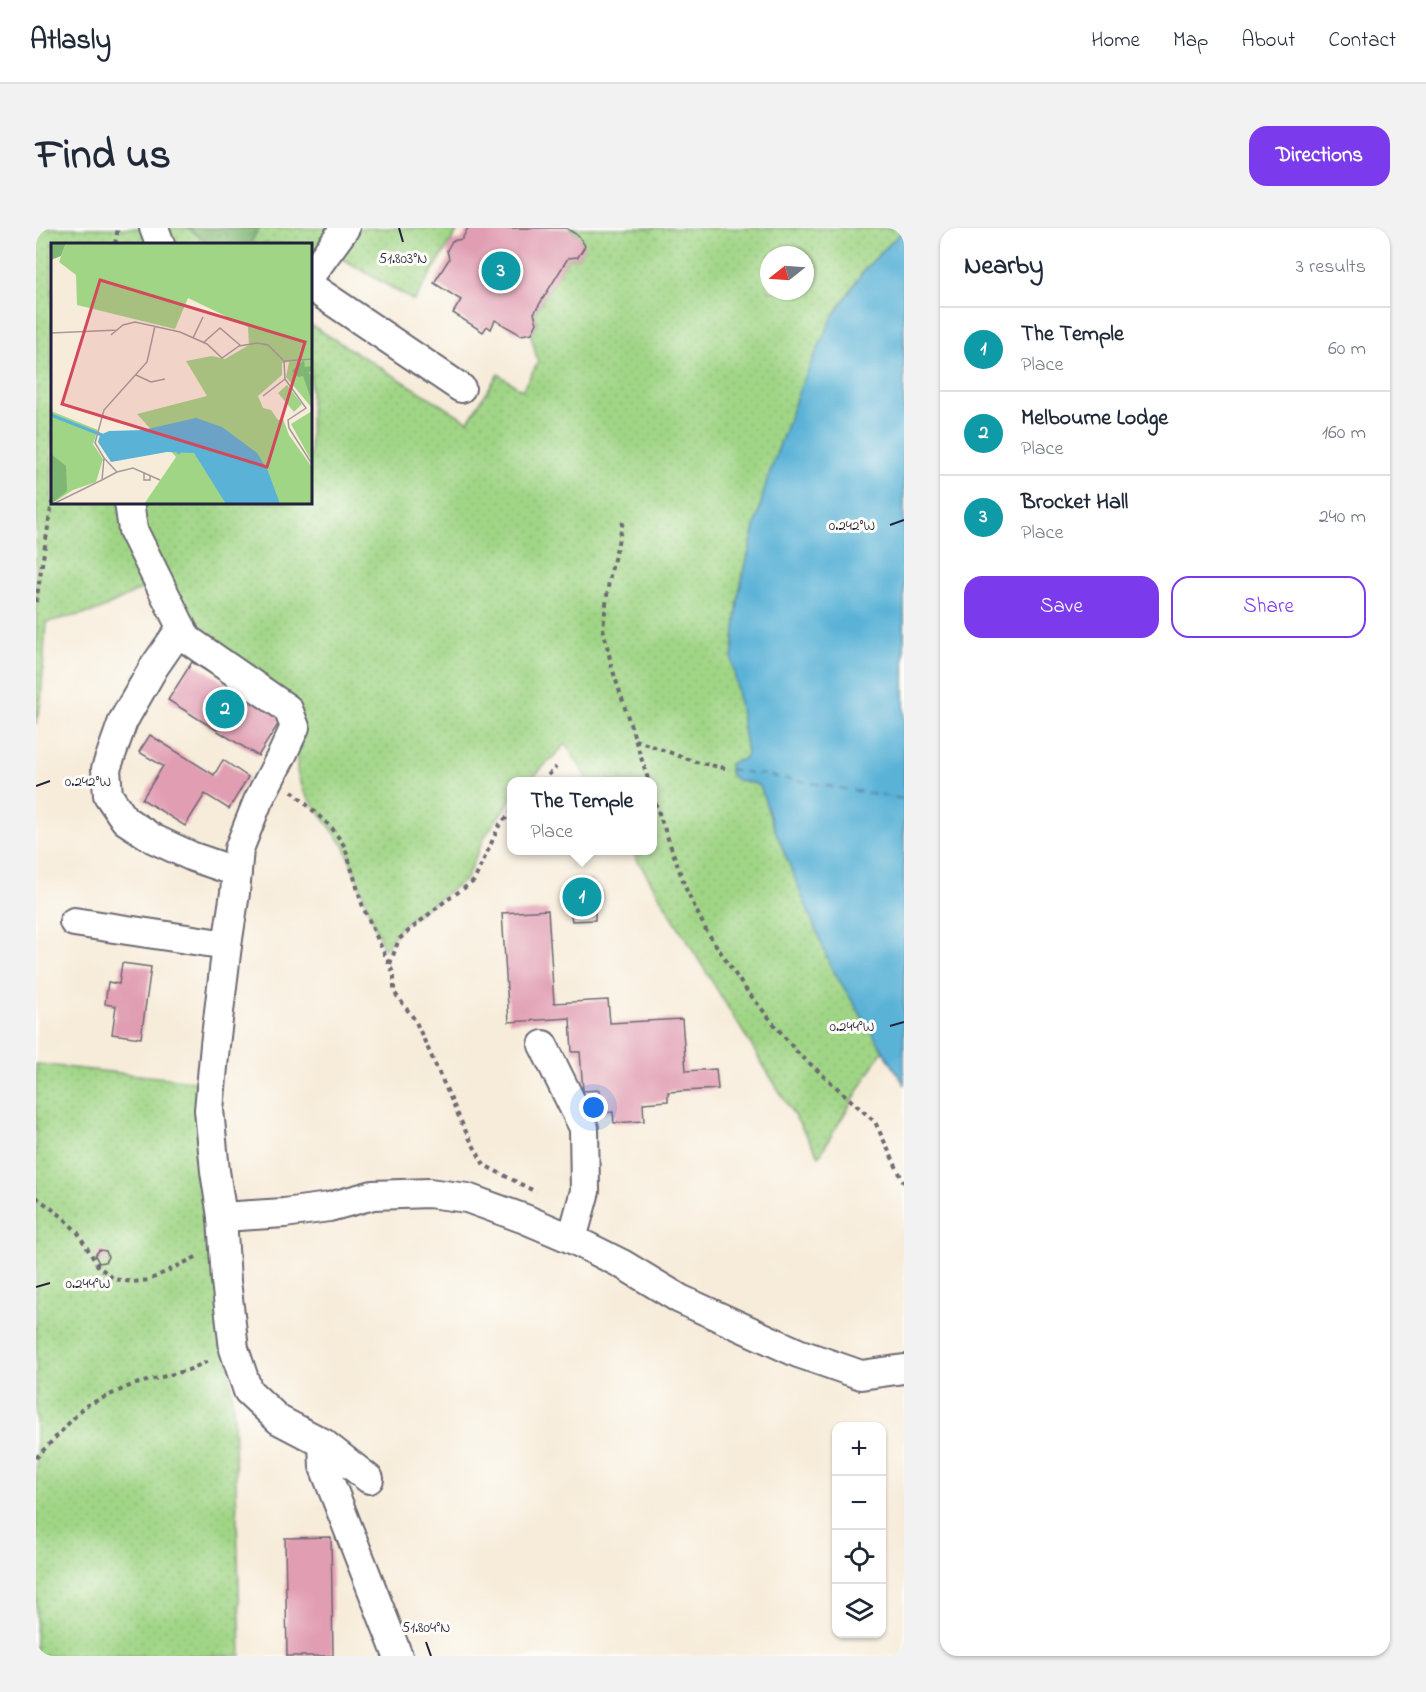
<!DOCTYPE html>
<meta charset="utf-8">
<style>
body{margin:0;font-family:"Indie Flower",sans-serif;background:#f2f2f3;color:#1f2937}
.controls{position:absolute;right:18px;bottom:18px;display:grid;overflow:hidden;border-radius:12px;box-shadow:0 2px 4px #0004}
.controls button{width:54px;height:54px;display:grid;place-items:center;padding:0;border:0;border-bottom:2px solid #e0e1e3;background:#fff;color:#1f2937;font:30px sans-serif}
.compass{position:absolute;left:724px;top:18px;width:54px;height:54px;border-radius:50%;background:#fff;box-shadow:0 2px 4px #0004;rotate:253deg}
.you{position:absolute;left:558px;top:880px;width:21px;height:21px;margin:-15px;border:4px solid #fff;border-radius:50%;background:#1a73e8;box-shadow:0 0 0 9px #1a73e833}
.badge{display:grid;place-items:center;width:39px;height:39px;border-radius:50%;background:#7c3aed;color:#fff;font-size:20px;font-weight:700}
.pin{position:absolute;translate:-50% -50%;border:3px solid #fff;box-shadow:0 2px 6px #0006}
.popup{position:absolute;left:471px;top:549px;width:150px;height:78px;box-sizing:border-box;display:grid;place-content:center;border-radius:12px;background:#fff;filter:drop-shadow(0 2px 4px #0005);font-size:20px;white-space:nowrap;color:#747a83}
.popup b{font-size:22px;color:#1f2937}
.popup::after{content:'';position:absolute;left:50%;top:100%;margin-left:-12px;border:12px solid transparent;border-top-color:#fff}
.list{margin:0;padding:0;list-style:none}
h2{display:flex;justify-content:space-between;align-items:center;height:78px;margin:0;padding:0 24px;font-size:26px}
h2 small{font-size:20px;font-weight:400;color:#747a83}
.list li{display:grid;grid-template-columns:39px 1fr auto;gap:18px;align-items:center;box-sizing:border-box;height:84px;padding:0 24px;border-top:2px solid #e0e1e3}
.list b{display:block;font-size:22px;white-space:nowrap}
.list p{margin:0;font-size:20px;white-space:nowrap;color:#747a83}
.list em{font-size:20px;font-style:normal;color:#747a83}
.actions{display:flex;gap:12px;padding:18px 24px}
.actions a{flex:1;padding:14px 0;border:2px solid #7c3aed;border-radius:18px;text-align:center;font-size:21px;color:#7c3aed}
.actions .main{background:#7c3aed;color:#fff}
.icon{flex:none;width:33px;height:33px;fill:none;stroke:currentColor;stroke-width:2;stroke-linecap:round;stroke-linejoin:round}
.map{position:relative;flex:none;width:868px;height:1428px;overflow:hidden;border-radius:18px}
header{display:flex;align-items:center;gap:36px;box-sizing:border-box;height:84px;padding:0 30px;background:#fff;border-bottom:2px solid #e0e1e3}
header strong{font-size:28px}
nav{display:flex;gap:33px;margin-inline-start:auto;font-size:21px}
.intro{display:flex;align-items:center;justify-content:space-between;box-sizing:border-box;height:144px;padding:0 36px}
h1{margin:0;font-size:42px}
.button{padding:15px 27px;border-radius:18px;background:#7c3aed;color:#fff;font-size:21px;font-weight:700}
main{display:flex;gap:36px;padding:0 36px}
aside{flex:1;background:#fff;border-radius:18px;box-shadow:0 2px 4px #0004}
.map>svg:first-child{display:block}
</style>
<header>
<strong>Atlasly</strong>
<nav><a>Home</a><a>Map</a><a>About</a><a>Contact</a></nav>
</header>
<div class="intro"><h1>Find us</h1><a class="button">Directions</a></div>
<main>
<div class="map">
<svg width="868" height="1428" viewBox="0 0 868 1428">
<defs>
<pattern id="grass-dots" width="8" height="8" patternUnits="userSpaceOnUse" patternTransform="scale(1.5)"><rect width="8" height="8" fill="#a0d586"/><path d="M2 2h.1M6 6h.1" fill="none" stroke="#8ab775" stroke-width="1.8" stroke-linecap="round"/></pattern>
<pattern id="forest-crowns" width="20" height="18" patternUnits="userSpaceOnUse" patternTransform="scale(1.5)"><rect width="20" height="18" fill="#80b673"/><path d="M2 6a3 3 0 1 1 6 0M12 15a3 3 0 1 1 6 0" fill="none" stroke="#689460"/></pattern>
</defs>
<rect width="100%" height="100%" fill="#fdfcf7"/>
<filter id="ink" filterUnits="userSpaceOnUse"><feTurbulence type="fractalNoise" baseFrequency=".0167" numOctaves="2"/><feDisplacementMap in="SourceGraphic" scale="12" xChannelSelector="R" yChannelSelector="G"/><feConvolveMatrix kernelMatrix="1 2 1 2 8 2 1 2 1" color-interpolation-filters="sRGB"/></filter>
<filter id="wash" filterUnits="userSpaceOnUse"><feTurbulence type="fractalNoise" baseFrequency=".008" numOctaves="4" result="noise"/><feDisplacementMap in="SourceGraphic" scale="24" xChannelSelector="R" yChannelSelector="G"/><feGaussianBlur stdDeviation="1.35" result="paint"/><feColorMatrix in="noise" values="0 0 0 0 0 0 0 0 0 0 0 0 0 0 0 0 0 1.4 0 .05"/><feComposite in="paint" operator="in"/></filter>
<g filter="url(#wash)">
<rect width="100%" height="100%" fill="#f7ecda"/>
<g fill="url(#grass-dots)" stroke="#617c60" stroke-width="1.5" fill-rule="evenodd">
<path d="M 0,0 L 300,0 L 275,34 L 274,16 L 16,16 L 16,274 L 274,274 L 275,97 L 432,193 L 462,146 L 486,162 L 502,135 L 495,107 L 501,95 L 498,85 L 532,30 L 542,29 L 548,18 L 543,8 L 533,0 L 868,0 L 868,787 L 783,928 L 596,623 L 616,622 L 616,554 L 553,553 L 530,516 L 493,553 L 476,554 L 475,571 L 448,610 L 430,651 L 366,697 L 348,722 L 309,619 L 268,564 L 261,544 L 262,479 L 152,395 L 128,350 L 61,383 L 10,394 L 5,475 L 0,496 ZM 733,27 L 769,27 L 769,63 L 733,63 Z"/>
<path d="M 322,0 L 423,0 L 378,73 L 302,28 Z"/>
<path d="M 0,836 L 167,854 L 198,1190 L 205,1428 L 0,1428 Z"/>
</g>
<path fill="url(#forest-crowns)" stroke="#516c57" stroke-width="1.5" d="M 152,0 L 223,0 L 214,16 L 173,16 Z"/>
<path fill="#5ab2d7" stroke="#3e6a89" stroke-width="1.5" d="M 868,1 L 868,856 L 795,739 L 735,592 L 725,560 L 720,556 L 701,552 L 695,547 L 693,541 L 694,535 L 708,531 L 711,525 L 696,431 L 703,364 L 730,255 L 764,160 L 796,90 L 828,42 Z"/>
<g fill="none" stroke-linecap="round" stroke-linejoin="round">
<path stroke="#385c79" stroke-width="1.5" stroke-dasharray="8 6" stroke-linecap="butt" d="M 693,541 L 868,571"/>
</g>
<g id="blocks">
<g fill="#e19eb3">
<path d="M 432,0 L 530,0 L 543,8 L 549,18 L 542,29 L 532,30 L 498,85 L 501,95 L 496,105 L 485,107 L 459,92 L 455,101 L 451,98 L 447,104 L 417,85 L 425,72 L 398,55 L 413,31 L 411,22 L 416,13 L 426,11 Z"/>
<path d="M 156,434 L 246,490 L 222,528 L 132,472 Z"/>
<path d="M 114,507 L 178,547 L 187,532 L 212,549 L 193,581 L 169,566 L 149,598 L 106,571 L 127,538 L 103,524 Z"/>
<path d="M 537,652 L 556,652 L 559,659 L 565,663 L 566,673 L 559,682 L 559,692 L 536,693 L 534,682 L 527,678 L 527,665 L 535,660 Z"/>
<path d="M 512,682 L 518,775 L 572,772 L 574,795 L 646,791 L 650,843 L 680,841 L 682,861 L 632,864 L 632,873 L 607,875 L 608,893 L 578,895 L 577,884 L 564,885 L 563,862 L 547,863 L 544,824 L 536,824 L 534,790 L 473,794 L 466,685 Z"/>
<path d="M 86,735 L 115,739 L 105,810 L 76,806 L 80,778 L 69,776 L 72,754 L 83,756 Z"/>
<path d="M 63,1022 L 70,1023 L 72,1029 L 69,1034 L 63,1035 L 59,1027 Z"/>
<path d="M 295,1309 L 297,1428 L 251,1428 L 249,1310 Z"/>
</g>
</g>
</g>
<g filter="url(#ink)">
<use href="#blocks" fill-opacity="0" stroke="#6d6973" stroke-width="1.5"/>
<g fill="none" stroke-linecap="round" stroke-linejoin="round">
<defs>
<g id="minor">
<path d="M 118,0 L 124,16"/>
<path d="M 274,48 L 309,0"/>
<path d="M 274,58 L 425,160"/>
<path d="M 93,274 L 97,302 L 151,411 L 252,481 L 259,499 L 246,527 L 222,573 L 203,621 L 199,665 L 191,717 L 179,817 L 173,882 L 179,943 L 186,989 L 190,1053 L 198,1121 L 212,1163 L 243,1192 L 287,1215 L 333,1251"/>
<path d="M 145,400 L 118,439 L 87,493 L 70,541 L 72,567 L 89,592 L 118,611 L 157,629 L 201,644"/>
<path d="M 38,694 L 191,717"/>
<path d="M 507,817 L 548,900 L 549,963 L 536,1011"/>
<path d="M 186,989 L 248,985 L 293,979 L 337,967 L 393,965 L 431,970 L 489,991 L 536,1011 L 586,1036 L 644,1071 L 762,1125 L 825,1147 L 868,1141"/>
<path d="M 287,1215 L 288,1239 L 362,1428"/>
</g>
</defs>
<use href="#minor" stroke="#6d6973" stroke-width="32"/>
<g stroke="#6d6973" stroke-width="4" stroke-dasharray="4.5 4.5" stroke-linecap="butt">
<path d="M 79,16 L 82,0"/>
<path d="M 587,294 L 573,352 L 567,400 L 576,440 L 613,554"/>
<path d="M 0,374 L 16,274"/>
<path d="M 599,512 L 660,534 L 693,541"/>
<path d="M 506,554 L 520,539"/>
<path d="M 256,563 L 296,600 L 309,619 L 327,679 L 358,747 L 358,764 L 379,792 L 429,902 L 448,937 L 500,964"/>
<path d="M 616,566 L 650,661 L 670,702 L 707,758 L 760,823 L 839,894 L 868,955"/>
<path d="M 354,736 L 363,711 L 404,677 L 438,653 L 464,596 L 476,584"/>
<path d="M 0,969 L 28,990 L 42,1005 L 62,1038 L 78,1051 L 97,1054 L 113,1052 L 162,1028"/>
<path d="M 0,1230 L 49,1178 L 96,1157 L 152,1142 L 175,1132"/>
</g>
<use href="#minor" stroke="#fff" stroke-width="28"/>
</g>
</g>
<path fill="none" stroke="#22223b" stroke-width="2" d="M 363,0 L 367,14M 854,297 L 868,292M 0,558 L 14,553M 854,798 L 868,794M 0,1059 L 14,1055M 390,1414 L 395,1428"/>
<g transform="translate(15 15)">
<rect width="261" height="261" fill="#f7ecda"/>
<path d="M 15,0 L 261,0 L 261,165 L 235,134 L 238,119 L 231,120 L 231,132 L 207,153 L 212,165 L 220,167 L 227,177 L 232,176 L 238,192 L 261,224 L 261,261 L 93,261 L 125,214 L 86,171 L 156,153 L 135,118 L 161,113 L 174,116 L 198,102 L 197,84 L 137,55 L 124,86 L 26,62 L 25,32 L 8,19 ZM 236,142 L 251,161 L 243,169 L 227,150 ZM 0,168 L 47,187 L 42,201 L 52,216 L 45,239 L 22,247 L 0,261 ZM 261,168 L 261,219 L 240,181 Z" fill="#a0d586"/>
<path d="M 0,0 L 15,0 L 10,13 L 0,17 ZM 253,117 L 254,124 L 261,123 L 261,118 L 261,128 L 257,129 L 261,134 L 261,159 L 252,133 L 247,134 L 241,128 ZM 0,211 L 15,223 L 16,248 L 0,261 Z" fill="#80b673"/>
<path d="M 145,175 L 171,184 L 206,210 L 217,228 L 229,261 L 175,261 L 143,210 L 116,209 L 60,219 L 47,199 L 49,192 L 58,188 L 92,187 Z" fill="#5ab2d7"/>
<path fill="none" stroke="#5ab2d7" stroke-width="3" d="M 0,172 L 51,192M 127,211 L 146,175"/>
<path fill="none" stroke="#a29b9a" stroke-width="1.5" d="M 0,90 L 67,87M 60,92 L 72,82 L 84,79 L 129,89 L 156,101 L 171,115 L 188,103 L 206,100 L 217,102 L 233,118 L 261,116M 142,95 L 152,74M 152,100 L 169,85 L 190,103M 233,118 L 234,136 L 255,165 L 237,177 L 238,185 L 261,221M 85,132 L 100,139 L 114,136M 212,153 L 234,136M 66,229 L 82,225 L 109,237M 93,229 L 93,237 L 99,237 L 99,232M 51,237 L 66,229 L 53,215M 2,261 L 51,237 L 53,215 L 44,200 L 53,167 L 96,119 L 104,83"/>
<path fill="#d1495b" fill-opacity="0.15" stroke="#d1495b" stroke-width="3" d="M 49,37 L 254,99 L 216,224 L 11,161 Z"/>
<rect width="261" height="261" fill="none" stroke="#22223b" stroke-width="3"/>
</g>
<g font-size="15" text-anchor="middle" fill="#22223b" stroke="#fdfcf7" stroke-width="6" stroke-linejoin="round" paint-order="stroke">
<text x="367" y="35">51.803°N</text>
<text x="816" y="302">0.242°W</text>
<text x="52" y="558">0.242°W</text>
<text x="816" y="803">0.244°W</text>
<text x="52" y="1060">0.244°W</text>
<text x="390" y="1404">51.804°N</text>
</g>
</svg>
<div class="controls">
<button>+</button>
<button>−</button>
<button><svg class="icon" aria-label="locate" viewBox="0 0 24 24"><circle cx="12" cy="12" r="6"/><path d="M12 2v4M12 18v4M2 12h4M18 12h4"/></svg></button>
<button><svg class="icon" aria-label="layers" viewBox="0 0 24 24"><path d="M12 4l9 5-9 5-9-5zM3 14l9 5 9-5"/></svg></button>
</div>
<svg class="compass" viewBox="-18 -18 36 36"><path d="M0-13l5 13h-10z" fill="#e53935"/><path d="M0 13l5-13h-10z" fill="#747a83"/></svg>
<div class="you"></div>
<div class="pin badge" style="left:546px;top:669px;background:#0f9aa8">1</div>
<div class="popup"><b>The Temple</b>Place</div>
<div class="pin badge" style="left:189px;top:481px;background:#0f9aa8">2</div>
<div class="pin badge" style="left:465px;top:43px;background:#0f9aa8">3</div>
</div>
<aside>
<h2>Nearby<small>3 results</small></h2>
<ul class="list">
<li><span class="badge" style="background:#0f9aa8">1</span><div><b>The Temple</b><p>Place</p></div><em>60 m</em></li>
<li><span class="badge" style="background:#0f9aa8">2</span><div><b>Melbourne Lodge</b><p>Place</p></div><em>160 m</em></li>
<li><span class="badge" style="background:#0f9aa8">3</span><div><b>Brocket Hall</b><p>Place</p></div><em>240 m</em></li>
</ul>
<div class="actions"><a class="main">Save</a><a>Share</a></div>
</aside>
</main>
